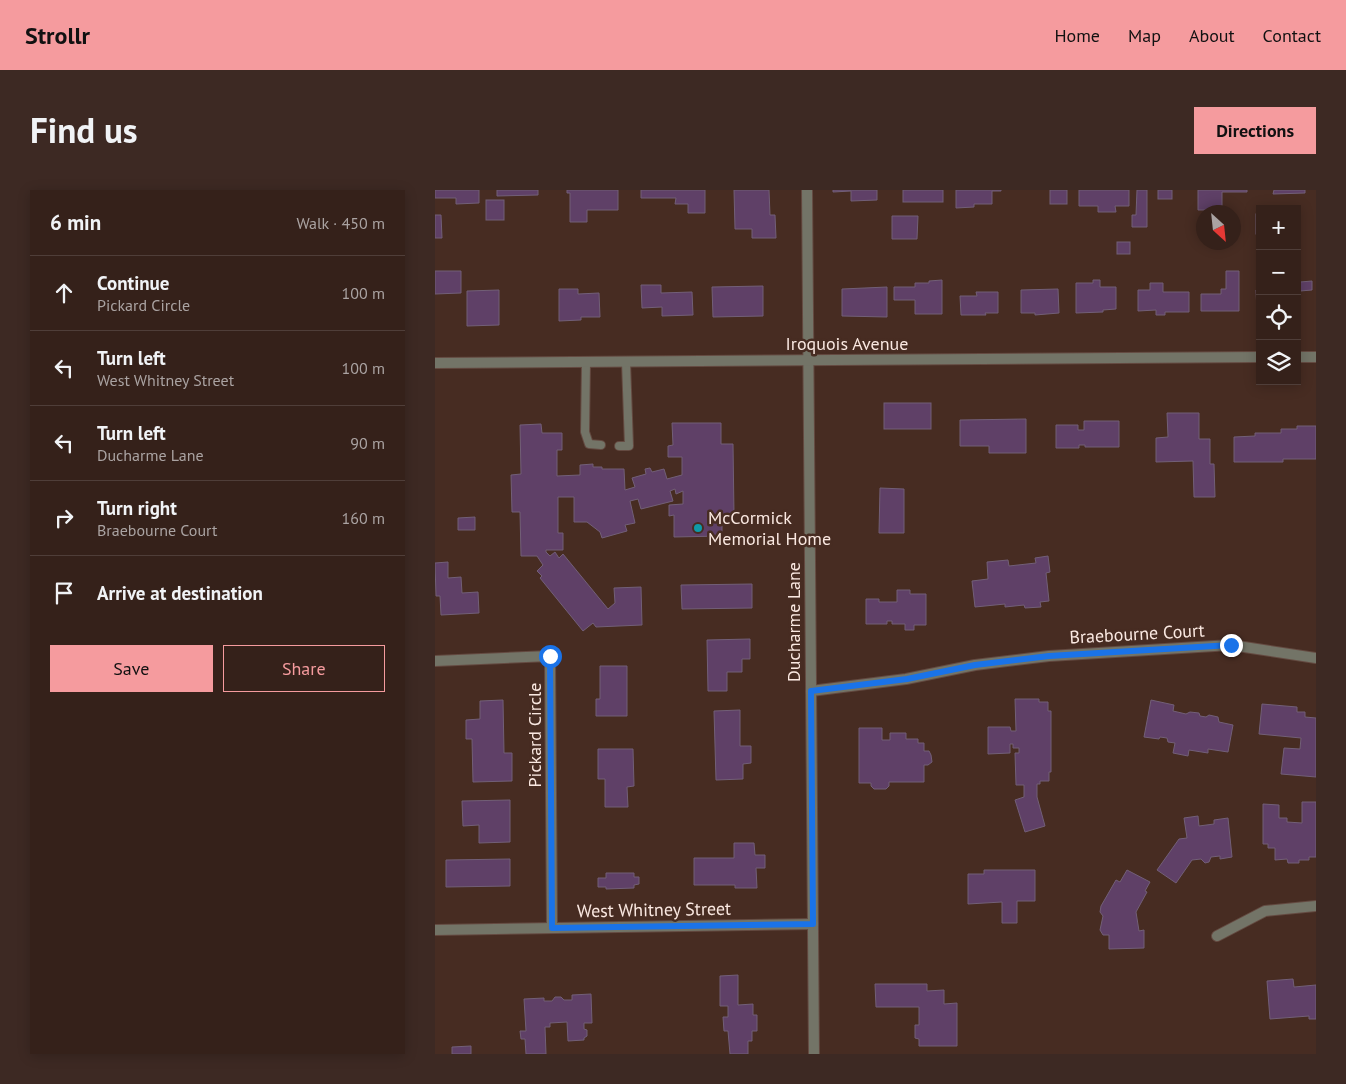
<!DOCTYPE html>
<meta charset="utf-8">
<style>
body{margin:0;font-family:"PT Sans",sans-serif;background:#3d2923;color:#f1f3f6}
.controls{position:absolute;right:15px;top:15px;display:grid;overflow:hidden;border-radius:0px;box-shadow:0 2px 12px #0003}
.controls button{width:45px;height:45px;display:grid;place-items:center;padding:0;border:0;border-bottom:1px solid #4f3e39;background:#35211a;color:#f1f3f6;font:25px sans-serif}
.compass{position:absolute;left:761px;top:15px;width:45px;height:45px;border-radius:50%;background:#35211a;box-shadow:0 2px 12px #0003;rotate:153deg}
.stop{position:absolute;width:15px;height:15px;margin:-11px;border:4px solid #1a73e8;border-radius:50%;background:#fff}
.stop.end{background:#1a73e8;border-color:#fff;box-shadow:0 1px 5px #0008}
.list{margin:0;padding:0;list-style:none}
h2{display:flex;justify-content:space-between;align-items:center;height:65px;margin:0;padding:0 20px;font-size:21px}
h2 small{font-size:16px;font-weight:400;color:#aaa3a2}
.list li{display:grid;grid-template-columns:32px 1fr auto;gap:15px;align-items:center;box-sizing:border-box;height:75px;padding:0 20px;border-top:1px solid #4f3e39}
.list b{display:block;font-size:19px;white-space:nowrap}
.list p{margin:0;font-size:16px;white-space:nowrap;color:#aaa3a2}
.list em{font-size:16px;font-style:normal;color:#aaa3a2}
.actions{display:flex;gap:10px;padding:15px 20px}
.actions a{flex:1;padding:11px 0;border:1px solid #f59b9e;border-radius:0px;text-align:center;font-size:18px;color:#f59b9e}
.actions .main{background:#f59b9e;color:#111}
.icon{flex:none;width:28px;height:28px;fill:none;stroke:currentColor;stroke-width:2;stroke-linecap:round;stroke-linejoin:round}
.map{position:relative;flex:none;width:881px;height:864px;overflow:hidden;border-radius:0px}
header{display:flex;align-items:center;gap:30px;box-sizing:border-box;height:70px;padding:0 25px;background:#f59b9e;color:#111}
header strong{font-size:24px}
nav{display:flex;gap:28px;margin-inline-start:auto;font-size:18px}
.intro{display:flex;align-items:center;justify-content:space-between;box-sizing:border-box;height:120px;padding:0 30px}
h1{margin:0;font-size:35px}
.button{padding:12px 22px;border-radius:0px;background:#f59b9e;color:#111;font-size:18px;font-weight:700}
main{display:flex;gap:30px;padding:0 30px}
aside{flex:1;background:#35211a;border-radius:0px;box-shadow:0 2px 12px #0003}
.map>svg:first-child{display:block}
</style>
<header>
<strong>Strollr</strong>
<nav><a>Home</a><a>Map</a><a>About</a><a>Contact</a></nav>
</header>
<div class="intro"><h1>Find us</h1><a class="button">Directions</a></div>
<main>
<aside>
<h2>6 min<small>Walk · 450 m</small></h2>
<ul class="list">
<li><svg class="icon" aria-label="ahead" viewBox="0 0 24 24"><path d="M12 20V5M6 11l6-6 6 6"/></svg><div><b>Continue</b><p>Pickard Circle</p></div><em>100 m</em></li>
<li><svg class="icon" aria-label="left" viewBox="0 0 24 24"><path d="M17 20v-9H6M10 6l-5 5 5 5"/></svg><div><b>Turn left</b><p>West Whitney Street</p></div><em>100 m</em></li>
<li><svg class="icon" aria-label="left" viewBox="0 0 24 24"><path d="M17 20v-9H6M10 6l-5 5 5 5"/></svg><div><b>Turn left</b><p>Ducharme Lane</p></div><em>90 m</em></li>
<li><svg class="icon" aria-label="right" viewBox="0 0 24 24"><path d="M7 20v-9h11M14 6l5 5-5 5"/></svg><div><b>Turn right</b><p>Braebourne Court</p></div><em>160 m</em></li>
<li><svg class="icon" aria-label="arrive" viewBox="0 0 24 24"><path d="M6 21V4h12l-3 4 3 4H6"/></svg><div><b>Arrive at destination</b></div></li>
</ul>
<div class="actions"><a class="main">Save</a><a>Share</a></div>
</aside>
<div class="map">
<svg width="881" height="864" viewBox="0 0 881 864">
<rect width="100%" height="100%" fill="#472c22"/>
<g fill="#5f4067" stroke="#725f77">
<path d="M 0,0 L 44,0 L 44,13 L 21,14 L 21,8 L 0,8 Z"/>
<path d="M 62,0 L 103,0 L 103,5 L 62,6 Z"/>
<path d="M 132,0 L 183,0 L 183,20 L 152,20 L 152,32 L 135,32 L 135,3 L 132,3 Z"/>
<path d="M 206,0 L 270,0 L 270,23 L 253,23 L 253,14 L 240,14 L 241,8 L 206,8 Z"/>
<path d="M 299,0 L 334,0 L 335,25 L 340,25 L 341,48 L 317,48 L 317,39 L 300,39 Z"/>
<path d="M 398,0 L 442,0 L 442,10 L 416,11 L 416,1 L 398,2 Z"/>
<rect x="468" y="0" width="40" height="12"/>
<path d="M 521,0 L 566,0 L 566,1 L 557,1 L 557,14 L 539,14 L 539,17 L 521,18 Z"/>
<rect x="615" y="0" width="17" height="14"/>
<path d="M 644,0 L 694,0 L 694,16 L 680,16 L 681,22 L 663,22 L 663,16 L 644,16 Z"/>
<path d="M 702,0 L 712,0 L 712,37 L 697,37 L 697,25 L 701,25 Z"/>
<rect x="723" y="0" width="14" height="9"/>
<path d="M 763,0 L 812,0 L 812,2 L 787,2 L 787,20 L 763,20 Z"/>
<path d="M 839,0 L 870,0 L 870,3 L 838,4 Z"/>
<rect x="51" y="10" width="18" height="20"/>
<rect x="821" y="24" width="4" height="20"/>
<path d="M 0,25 L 6,25 L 7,48 L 0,48 Z"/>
<path d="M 457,26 L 483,26 L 482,49 L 457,49 Z"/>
<rect x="682" y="52" width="13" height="12"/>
<path d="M 0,81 L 26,81 L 26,103 L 0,104 Z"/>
<path d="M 791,81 L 804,81 L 804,121 L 766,121 L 766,104 L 786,104 L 786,99 L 791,99 Z"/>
<path d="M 507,90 L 507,124 L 480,124 L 480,110 L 459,110 L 459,97 L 480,97 L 480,93 L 494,93 L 494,91 Z"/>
<path d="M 658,90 L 665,90 L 665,97 L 681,97 L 681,119 L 668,120 L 668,122 L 641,123 L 641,93 L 658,93 Z"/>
<path d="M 862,90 L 865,90 L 865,92 L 877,91 L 877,100 L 865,101 L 865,122 L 862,122 Z"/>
<path d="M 715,93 L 728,93 L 728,102 L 754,102 L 754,122 L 730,122 L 730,125 L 721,125 L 721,120 L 703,121 L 703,100 L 715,100 Z"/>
<path d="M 206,95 L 226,95 L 226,103 L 257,102 L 258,125 L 227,126 L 227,117 L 207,118 Z"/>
<path d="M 328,96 L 328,126 L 278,127 L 277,97 Z"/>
<path d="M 452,97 L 452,127 L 407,126 L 407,99 Z"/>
<path d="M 124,99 L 143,99 L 143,104 L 164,103 L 165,127 L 146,127 L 146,130 L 124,131 Z"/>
<path d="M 623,99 L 624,123 L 600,125 L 600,123 L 586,123 L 586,100 Z"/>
<path d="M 64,100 L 64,135 L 32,136 L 32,101 Z"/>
<path d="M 821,100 L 825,100 L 825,121 L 822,121 Z"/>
<path d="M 541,102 L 563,102 L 563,123 L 550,123 L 551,125 L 526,125 L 525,106 L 542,106 Z"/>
<rect x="449" y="213" width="47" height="26"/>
<path d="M 732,223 L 764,223 L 764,249 L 775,249 L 775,274 L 779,274 L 780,307 L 759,307 L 758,271 L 721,272 L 721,248 L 733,247 Z"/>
<path d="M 591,229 L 591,263 L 554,263 L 554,256 L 525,256 L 525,230 Z"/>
<path d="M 649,231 L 684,231 L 684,257 L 650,257 L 650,255 L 644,255 L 644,258 L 621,258 L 621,235 L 643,235 L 643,240 L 649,240 Z"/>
<path d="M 237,233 L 286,233 L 286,254 L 298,254 L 299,325 L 287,325 L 287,346 L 239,347 L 239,325 L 234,326 L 234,315 L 248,314 L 248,301 L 241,304 L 240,299 L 235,301 L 238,311 L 206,319 L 203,309 L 195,311 L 200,333 L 190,335 L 192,341 L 167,348 L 165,342 L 152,332 L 139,332 L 139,307 L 123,307 L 123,343 L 128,343 L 128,360 L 111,360 L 111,362 L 115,366 L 120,362 L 124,368 L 128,364 L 173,419 L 180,413 L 179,398 L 206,397 L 207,435 L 161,437 L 158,433 L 148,441 L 105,388 L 107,386 L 102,381 L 108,375 L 102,366 L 86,366 L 85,322 L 77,322 L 76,285 L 86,284 L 85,235 L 106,234 L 107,243 L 127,243 L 127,260 L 122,260 L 122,286 L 145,285 L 145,275 L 158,274 L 158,277 L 167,277 L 167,279 L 189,279 L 190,300 L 200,297 L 197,288 L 211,284 L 210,279 L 215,278 L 217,282 L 229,279 L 232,289 L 247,285 L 247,267 L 233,267 L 233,256 L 238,255 Z"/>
<path d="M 862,236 L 881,236 L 881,269 L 848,269 L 848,272 L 799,272 L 799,247 L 820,246 L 820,243 L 846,243 L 846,239 L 862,239 Z"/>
<path d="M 445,298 L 469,299 L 469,343 L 444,343 Z"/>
<path d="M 40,327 L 40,340 L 23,340 L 23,328 Z"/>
<path d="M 613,366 L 615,382 L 611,383 L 614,411 L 605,412 L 606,417 L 590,418 L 589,415 L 570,417 L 570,414 L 540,417 L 537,391 L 553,389 L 552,372 L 573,370 L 574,376 L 601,373 L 600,368 Z"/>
<path d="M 13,372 L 13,388 L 26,387 L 27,403 L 43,402 L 44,423 L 6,425 L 5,406 L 1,406 L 0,373 Z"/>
<path d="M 317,394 L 317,418 L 247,419 L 246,395 Z"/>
<path d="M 462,400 L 475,400 L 475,404 L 491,404 L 491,435 L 479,435 L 479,440 L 470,440 L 470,434 L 457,434 L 457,431 L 452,431 L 452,434 L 431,434 L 431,409 L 444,409 L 444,412 L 462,412 Z"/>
<path d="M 315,449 L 315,469 L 307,469 L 307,482 L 292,482 L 292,501 L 273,501 L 272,450 Z"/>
<path d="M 165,476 L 192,476 L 192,526 L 161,526 L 161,509 L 165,509 Z"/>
<path d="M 580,509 L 604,509 L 604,512 L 613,512 L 613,521 L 616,521 L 616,582 L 614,582 L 614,591 L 605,591 L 605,594 L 602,594 L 602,607 L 610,636 L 590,642 L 580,610 L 589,607 L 589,595 L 581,595 L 580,563 L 584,563 L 584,558 L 578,558 L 578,554 L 575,554 L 575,563 L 553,564 L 553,537 L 575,537 L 576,541 L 581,541 Z"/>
<path d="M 68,510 L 69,563 L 77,563 L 77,591 L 38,592 L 37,549 L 31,549 L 31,530 L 45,529 L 45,511 Z"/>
<path d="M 716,510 L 739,515 L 738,521 L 751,524 L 755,522 L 764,523 L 765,526 L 771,527 L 774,525 L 783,527 L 784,532 L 798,535 L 793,562 L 773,559 L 773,563 L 754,560 L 753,566 L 738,563 L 740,553 L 733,552 L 732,548 L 725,547 L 724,549 L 709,547 Z"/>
<path d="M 827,514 L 862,517 L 862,522 L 870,522 L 870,527 L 881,528 L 881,587 L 846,584 L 849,558 L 865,559 L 866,548 L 824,544 Z"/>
<path d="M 305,520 L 305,556 L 316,556 L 316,573 L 308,574 L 308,589 L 281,590 L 279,521 Z"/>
<path d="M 424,538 L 447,538 L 447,550 L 455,550 L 455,543 L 471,543 L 471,549 L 483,549 L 483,553 L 489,553 L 489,561 L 494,561 L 496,565 L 497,572 L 493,575 L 489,575 L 489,592 L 454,592 L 454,596 L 451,599 L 439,599 L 436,596 L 436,593 L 424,593 Z"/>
<path d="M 163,559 L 198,559 L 199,596 L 192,597 L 193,617 L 170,617 L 170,589 L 163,589 Z"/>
<path d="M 75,610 L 75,652 L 44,653 L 44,635 L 28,636 L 27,611 Z"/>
<path d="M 867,612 L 881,612 L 881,667 L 874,667 L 874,670 L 864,670 L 864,673 L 853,673 L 852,669 L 840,670 L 840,658 L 833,658 L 833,654 L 828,654 L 828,614 L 844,615 L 844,628 L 852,628 L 852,632 L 867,633 Z"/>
<path d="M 763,626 L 764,636 L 779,634 L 779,630 L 793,628 L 797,667 L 785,669 L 785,666 L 776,667 L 774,672 L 770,673 L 766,669 L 757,670 L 741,693 L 722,680 L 744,649 L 752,648 L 749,628 Z"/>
<path d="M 299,653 L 319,653 L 320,665 L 330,665 L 330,678 L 321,678 L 322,698 L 300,698 L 300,695 L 259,695 L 259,668 L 299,668 Z"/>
<path d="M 75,669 L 75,696 L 11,697 L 11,670 Z"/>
<path d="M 549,680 L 600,680 L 600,711 L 582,711 L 582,733 L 567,733 L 567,712 L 533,714 L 533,684 L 549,684 Z"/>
<path d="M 692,680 L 715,692 L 710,701 L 712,702 L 701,722 L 704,741 L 709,740 L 709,758 L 674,759 L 674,745 L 668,745 L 665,740 L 668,726 L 665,722 L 666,716 L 681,690 L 685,692 Z"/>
<path d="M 171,683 L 199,683 L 199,687 L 204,687 L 204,694 L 199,695 L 199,698 L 171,699 L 171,697 L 163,697 L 163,688 L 171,688 Z"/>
<path d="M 303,785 L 303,815 L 318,814 L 318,825 L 322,825 L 322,841 L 317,841 L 317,851 L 313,851 L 313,864 L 295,864 L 293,841 L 289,841 L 288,827 L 293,827 L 293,816 L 285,816 L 285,786 Z"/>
<path d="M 858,789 L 859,797 L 881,795 L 881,829 L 874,829 L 874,826 L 835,829 L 832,791 Z"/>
<path d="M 440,794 L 492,794 L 492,801 L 509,800 L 509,814 L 522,813 L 522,856 L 484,856 L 484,849 L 480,848 L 480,835 L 484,835 L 484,817 L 441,817 Z"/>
<path d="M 156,804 L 157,833 L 149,833 L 149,839 L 152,840 L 152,846 L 149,848 L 149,850 L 133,851 L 132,832 L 115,833 L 115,837 L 110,837 L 111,864 L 91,864 L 90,849 L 86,849 L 85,841 L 91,841 L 89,809 L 109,808 L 109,811 L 117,811 L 120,807 L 126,807 L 129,810 L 137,810 L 137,805 Z"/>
<path d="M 36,856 L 36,864 L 17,864 L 17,857 Z"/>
</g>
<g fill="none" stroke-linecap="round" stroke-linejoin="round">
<defs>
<g id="lane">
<path d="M 151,172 L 150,242 L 154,254 L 166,255"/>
<path d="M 184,256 L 194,256 L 191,172"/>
</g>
<g id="street">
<path d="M 372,0 L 379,864"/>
<path d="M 862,167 L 881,167"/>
<path d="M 0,173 L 825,167"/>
<path d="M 0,471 L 115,466 L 117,738"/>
<path d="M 376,501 L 471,489 L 540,475 L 614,466 L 796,455 L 881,468"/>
<path d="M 0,740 L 378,734"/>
<path d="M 782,746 L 830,721 L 881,716"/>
</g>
</defs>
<use href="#lane" stroke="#644a41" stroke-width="10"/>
<use href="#street" stroke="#644a41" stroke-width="12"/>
<use href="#lane" stroke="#737467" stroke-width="8"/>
<use href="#street" stroke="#737467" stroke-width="10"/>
</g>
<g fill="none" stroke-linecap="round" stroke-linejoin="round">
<path stroke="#1a73e8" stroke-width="6" d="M 115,466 L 117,738 L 378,734 L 376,501 L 472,489 L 540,475 L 614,466 L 796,455"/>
</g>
<circle fill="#0f9aa8" stroke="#472c22" stroke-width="2" cx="263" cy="338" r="5"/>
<g text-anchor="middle" stroke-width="5" stroke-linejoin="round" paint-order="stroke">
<g font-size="18" fill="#fae8e1" stroke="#472c22">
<text x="412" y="160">Iroquois Avenue</text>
<text transform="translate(359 432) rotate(-90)" y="6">Ducharme Lane</text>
<text transform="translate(702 444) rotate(-3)" y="6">Braebourne Court</text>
<text transform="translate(100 545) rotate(-90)" y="6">Pickard Circle</text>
<text transform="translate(219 720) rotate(-1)" y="6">West Whitney Street</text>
</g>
<g font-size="18" fill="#fae8e1" stroke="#472c22" text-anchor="start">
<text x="273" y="334">McCormick<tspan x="273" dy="21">Memorial Home</tspan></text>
</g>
</g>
</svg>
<div class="controls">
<button>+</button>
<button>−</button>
<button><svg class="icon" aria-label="locate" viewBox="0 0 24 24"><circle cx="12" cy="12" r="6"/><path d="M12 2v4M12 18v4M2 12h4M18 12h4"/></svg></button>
<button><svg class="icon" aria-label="layers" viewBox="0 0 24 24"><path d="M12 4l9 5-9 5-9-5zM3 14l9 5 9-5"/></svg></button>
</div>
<svg class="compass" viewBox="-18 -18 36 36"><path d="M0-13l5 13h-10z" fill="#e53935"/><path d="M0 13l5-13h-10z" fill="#aaa3a2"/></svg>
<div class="stop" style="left:115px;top:466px"></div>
<div class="stop end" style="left:796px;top:455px"></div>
</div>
</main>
